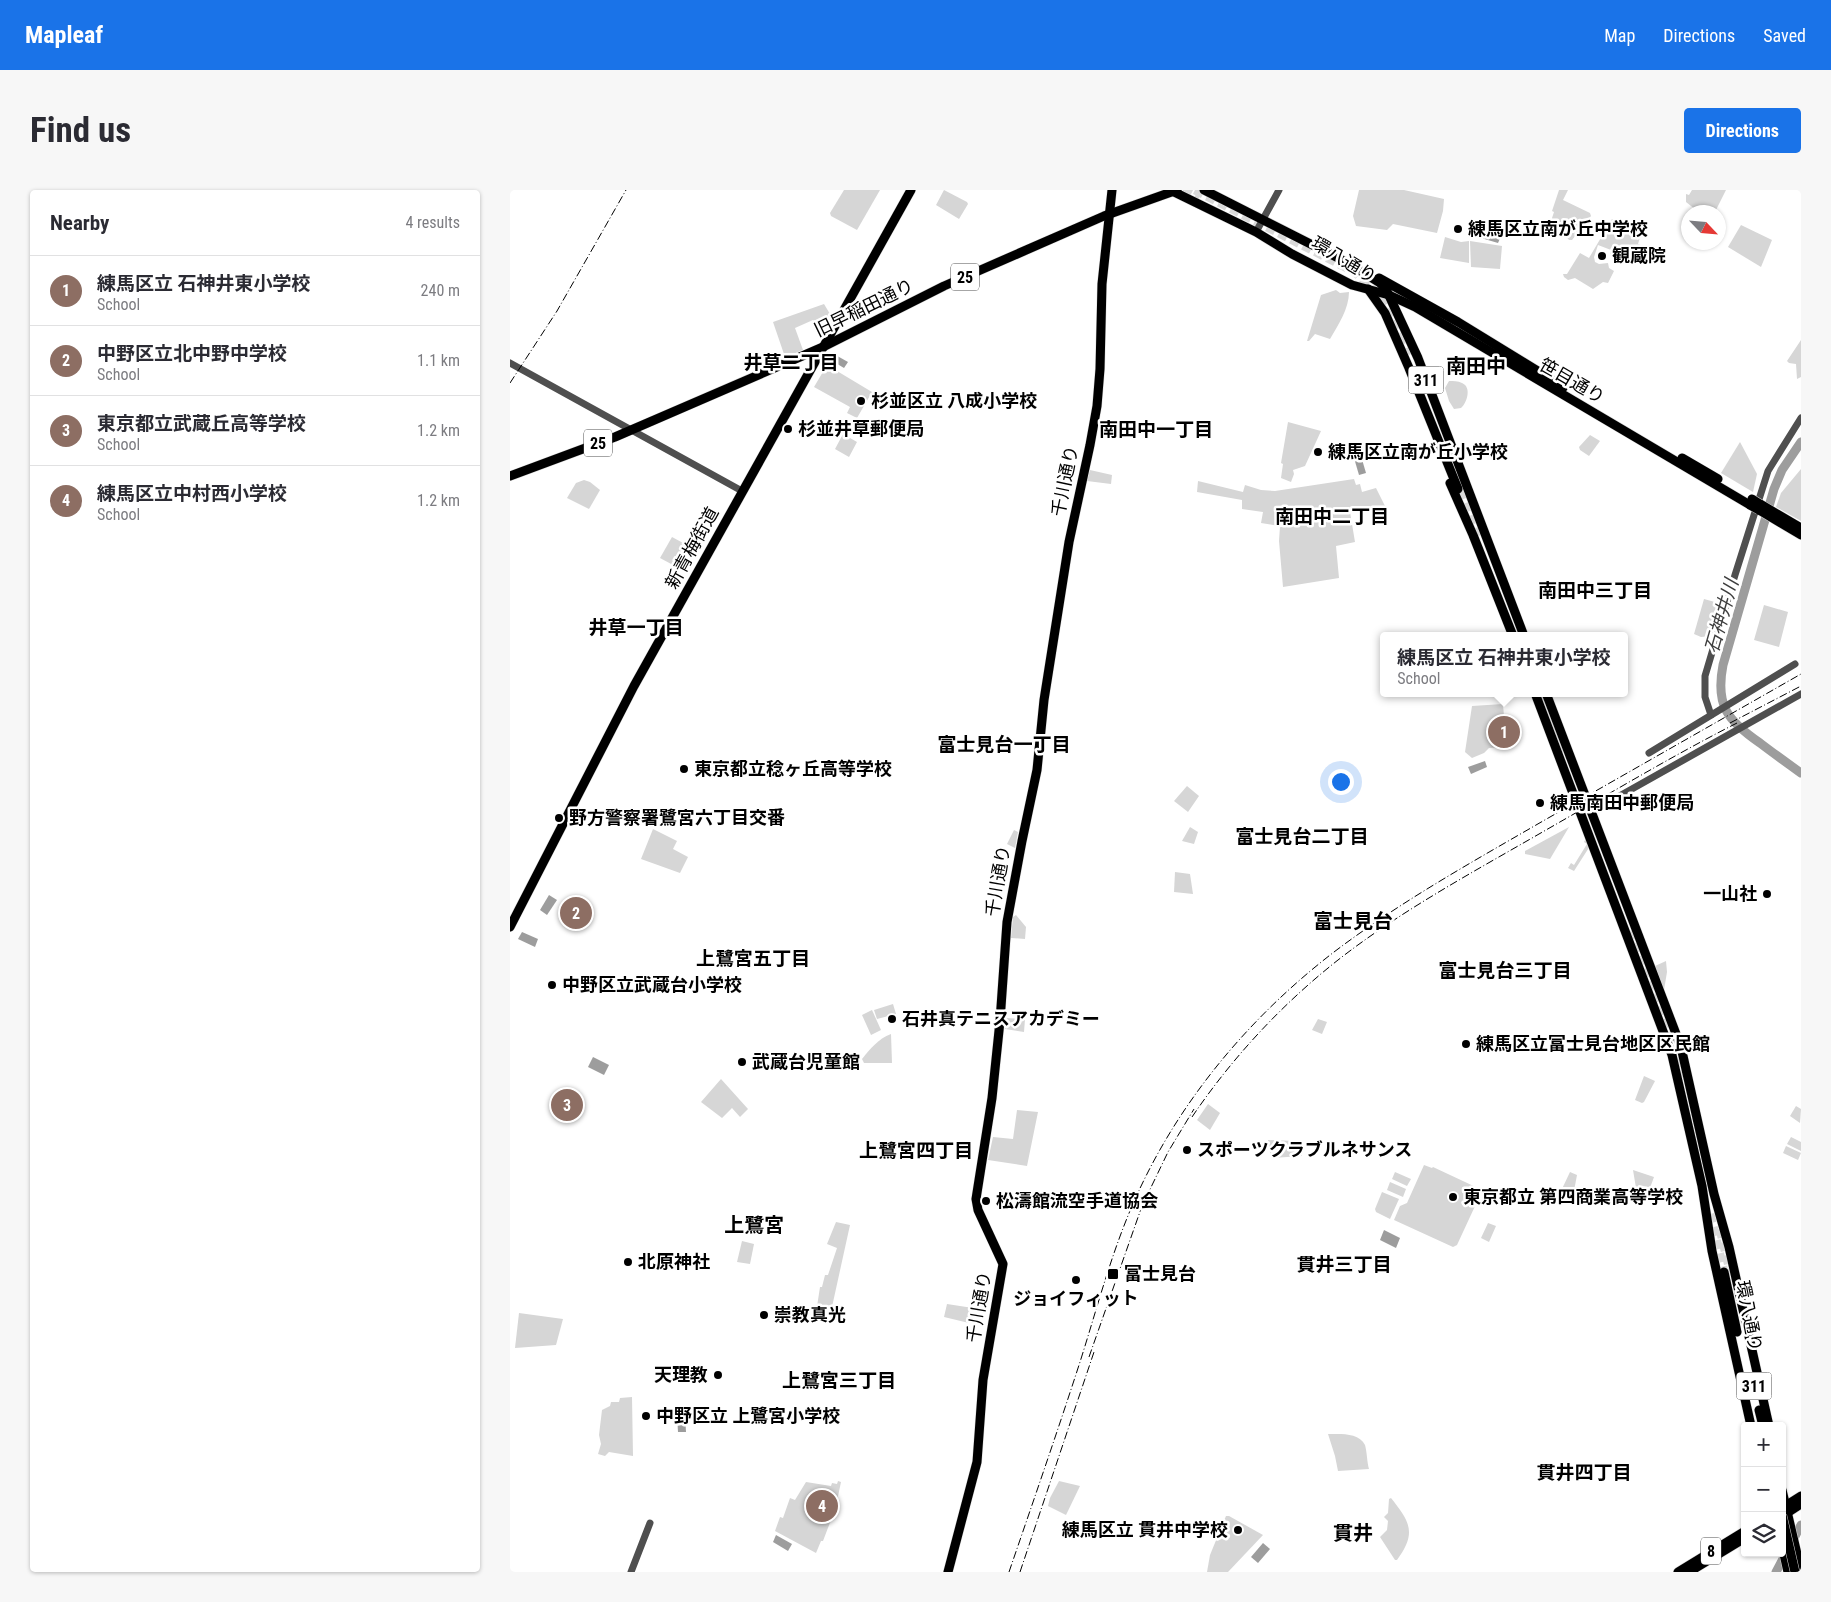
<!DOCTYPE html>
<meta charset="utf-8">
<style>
body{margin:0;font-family:"Roboto Condensed","Noto Sans JP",sans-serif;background:#f7f7f7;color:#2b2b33}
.controls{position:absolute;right:15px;bottom:15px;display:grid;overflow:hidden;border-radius:5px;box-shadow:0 1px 4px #0004}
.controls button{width:45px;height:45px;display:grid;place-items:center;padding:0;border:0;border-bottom:1px solid #e1e1e2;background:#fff;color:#2b2b33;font:25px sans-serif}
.compass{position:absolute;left:1171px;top:15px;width:45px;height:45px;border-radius:50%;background:#fff;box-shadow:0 1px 4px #0004;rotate:116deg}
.you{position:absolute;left:830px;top:591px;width:18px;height:18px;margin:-12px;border:4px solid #fff;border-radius:50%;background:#1a73e8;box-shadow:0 0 0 8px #1a73e833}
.badge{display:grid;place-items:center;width:32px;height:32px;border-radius:50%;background:#1a73e8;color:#fff;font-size:16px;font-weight:700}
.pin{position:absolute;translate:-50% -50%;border:2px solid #fff;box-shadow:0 1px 5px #0006}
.popup{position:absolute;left:870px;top:442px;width:248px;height:65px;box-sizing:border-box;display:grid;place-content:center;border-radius:5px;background:#fff;filter:drop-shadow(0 1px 4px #0005);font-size:16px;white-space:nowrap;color:#7c7c81}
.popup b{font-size:19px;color:#2b2b33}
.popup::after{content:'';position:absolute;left:50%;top:100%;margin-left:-10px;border:10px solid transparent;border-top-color:#fff}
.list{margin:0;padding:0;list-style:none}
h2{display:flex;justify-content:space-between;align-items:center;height:65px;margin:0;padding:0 20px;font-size:21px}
h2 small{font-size:16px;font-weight:400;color:#7c7c81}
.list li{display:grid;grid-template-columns:32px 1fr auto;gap:15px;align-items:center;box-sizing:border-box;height:70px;padding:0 20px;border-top:1px solid #e1e1e2}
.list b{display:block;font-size:19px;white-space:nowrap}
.list p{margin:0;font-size:16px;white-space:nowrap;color:#7c7c81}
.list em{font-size:16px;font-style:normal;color:#7c7c81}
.icon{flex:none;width:28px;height:28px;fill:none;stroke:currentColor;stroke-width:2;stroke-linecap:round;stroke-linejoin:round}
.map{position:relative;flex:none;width:1291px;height:1382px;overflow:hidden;border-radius:5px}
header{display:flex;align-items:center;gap:30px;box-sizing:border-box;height:70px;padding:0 25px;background:#1a73e8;color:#fff}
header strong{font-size:24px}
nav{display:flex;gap:28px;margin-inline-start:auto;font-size:18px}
.intro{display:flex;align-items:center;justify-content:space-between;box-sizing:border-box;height:120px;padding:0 30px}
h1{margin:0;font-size:35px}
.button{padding:12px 22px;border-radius:5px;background:#1a73e8;color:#fff;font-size:18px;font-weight:700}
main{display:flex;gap:30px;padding:0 30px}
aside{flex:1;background:#fff;border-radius:5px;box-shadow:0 1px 4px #0004}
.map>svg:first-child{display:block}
</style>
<header>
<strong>Mapleaf</strong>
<nav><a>Map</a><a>Directions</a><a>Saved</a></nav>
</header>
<div class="intro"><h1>Find us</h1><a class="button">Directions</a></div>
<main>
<aside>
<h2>Nearby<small>4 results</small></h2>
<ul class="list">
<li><span class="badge" style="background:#8d6e63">1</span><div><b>練馬区立 石神井東小学校</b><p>School</p></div><em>240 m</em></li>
<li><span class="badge" style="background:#8d6e63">2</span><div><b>中野区立北中野中学校</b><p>School</p></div><em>1.1 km</em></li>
<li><span class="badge" style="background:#8d6e63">3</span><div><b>東京都立武蔵丘高等学校</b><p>School</p></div><em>1.2 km</em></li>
<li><span class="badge" style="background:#8d6e63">4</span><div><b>練馬区立中村西小学校</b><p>School</p></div><em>1.2 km</em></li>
</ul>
</aside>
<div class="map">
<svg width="1291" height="1382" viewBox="0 0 1291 1382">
<rect width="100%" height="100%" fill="#fff"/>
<g fill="#d6d6d6">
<path d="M 334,0 L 370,0 L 347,40 L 321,26 L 320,23 Z"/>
<path d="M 434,0 L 457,12 L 458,14 L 449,29 L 426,15 Z"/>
<path d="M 849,0 L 894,0 L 934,9 L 933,21 L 927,43 L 883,34 L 877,40 L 846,36 L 843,26 Z"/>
<path d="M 1049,0 L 1058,0 L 1053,10 L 1080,23 L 1081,26 L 1062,50 L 1059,50 L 1050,40 L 1040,34 L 1044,22 L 1042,21 Z"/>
<path d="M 1182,0 L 1216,0 L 1205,22 L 1187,22 L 1186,20 L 1176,12 L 1176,4 L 1179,5 Z"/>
<path d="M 1102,29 L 1129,41 L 1131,44 L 1128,54 L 1136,57 L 1127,74 L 1100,64 L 1101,60 L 1088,55 L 1084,67 L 1085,72 L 1089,74 L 1098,73 L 1099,78 L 1104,81 L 1098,93 L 1093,92 L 1083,99 L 1065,88 L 1058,90 L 1054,87 L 1053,84 L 1057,84 L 1070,63 L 1079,68 Z"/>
<path d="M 1231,35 L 1262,50 L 1251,77 L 1218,57 Z"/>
<path d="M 935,47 L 951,52 L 959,51 L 959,73 L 930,68 Z"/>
<path d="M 960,51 L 992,56 L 990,79 L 961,77 Z"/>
<path d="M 826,100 L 830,103 L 839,102 C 839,119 828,135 820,149 L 805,144 L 799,151 L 797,151 L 811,105 Z"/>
<path d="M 314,114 L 323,129 L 310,148 L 303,130 L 285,138 L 293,160 L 275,167 L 263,132 Z"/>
<path d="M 1291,150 L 1291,187 L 1287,189 L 1286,174 L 1279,173 L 1277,171 Z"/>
<path d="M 317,175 L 362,202 L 347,228 L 337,223 L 340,217 L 304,197 Z"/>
<path d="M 939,191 C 943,191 948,191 952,193 C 962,197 957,213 951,218 L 944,219 L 939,211 L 935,198 Z"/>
<path d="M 778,232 L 811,241 L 795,276 L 783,280 L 784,284 L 781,292 L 771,288 L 773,274 L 771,273 Z"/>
<path d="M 333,244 L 347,252 L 339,267 L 325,259 Z"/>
<path d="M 1080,245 L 1090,251 L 1079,266 L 1070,260 L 1069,257 Z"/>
<path d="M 1230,252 L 1247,284 L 1243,302 L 1211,283 Z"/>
<path d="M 1291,279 L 1291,331 L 1266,317 L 1271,303 Z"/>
<path d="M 580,280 L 602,285 L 601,294 L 577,291 Z"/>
<path d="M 844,289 L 846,295 L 850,294 L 852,302 L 866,298 L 876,318 L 840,322 L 845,352 L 826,356 L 829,388 L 773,397 L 769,351 L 770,336 L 751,333 L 753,322 L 732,319 L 732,310 L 687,302 L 688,291 L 733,302 L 735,295 L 751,300 L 765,301 Z"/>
<path d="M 74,290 L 80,292 L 90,300 L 79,319 L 57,308 L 66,293 Z"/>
<path d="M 162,347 L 175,354 L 163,375 L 150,368 Z"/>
<path d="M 1194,409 L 1212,414 L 1203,446 L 1191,447 L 1184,444 Z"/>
<path d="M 1254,415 L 1278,422 L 1269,457 L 1244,450 Z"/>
<path d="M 1029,503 L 1034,503 L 1055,562 L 1050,563 Z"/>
<path d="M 993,514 L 996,552 L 994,557 L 979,558 L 974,563 L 962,568 L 955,562 L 962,516 Z"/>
<path d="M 677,596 L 689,606 L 678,622 L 664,611 Z"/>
<path d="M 680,637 L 688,642 L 684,654 L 672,651 Z"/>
<path d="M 1059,637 L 1040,669 L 1015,664 L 1015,661 Z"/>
<path d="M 143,639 L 167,651 L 163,659 L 178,667 L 170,683 L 131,669 Z"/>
<path d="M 504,640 L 508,642 L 505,658 L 497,654 Z"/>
<path d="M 1076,648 L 1080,656 L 1064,681 L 1058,678 L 1061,673 L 1064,675 L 1077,654 L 1074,652 Z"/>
<path d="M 665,682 L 680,684 L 683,704 L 664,702 Z"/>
<path d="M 506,725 L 516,737 L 515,749 L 501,748 L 503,727 Z"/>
<path d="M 1156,771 L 1157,782 L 1154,800 L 1145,776 Z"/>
<path d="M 383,814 L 386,824 L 367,829 L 364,820 Z"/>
<path d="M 362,820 L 371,840 L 361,845 L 352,825 Z"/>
<path d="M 496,828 L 515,829 L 514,842 L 495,839 Z"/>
<path d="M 808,829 L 817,832 L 812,844 L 802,840 Z"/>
<path d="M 381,844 L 382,873 L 354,873 L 352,869 C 360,859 368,849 381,844 Z"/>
<path d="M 1134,886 L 1145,891 L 1134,912 L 1132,913 L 1125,910 Z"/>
<path d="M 211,889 L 238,919 L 230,927 L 222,918 L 212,928 L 191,912 Z"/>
<path d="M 698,914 L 710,923 L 700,940 L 687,930 Z"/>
<path d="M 1286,916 L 1291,919 L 1290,933 L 1280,926 Z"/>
<path d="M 507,920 L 528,922 L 517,976 L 478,970 L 483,947 L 503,949 Z"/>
<path d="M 1281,947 L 1291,952 L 1291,961 L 1277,954 Z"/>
<path d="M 758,950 L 787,951 L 792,966 L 762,968 L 758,956 Z"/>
<path d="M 1276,956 L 1291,963 L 1288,970 L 1273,963 Z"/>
<path d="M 914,975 L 922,978 L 923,977 L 970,999 L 972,1001 L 947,1055 L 943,1057 L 884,1030 L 890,1016 L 897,1013 Z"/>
<path d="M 1123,980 L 1144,987 L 1140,998 L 1132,996 L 1126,998 Z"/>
<path d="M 885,982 L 901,989 L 897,996 L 882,989 Z"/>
<path d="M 1060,982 L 1067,985 L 1063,1006 L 1051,1001 Z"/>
<path d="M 880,992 L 896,999 L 893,1007 L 877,1000 Z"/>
<path d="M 872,1002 L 889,1009 L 880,1029 L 866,1022 L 865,1019 Z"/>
<path d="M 326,1032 L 340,1035 L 320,1126 L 306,1123 L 310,1097 L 312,1097 L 315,1085 L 318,1085 L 327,1058 L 317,1054 Z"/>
<path d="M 978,1033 L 986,1036 L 979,1052 L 971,1048 Z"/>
<path d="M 232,1051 L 244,1054 L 240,1074 L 227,1072 Z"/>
<path d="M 437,1114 L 463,1118 L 459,1133 L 434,1127 Z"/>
<path d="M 9,1123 L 53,1129 L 46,1155 L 5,1158 Z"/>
<path d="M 122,1207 L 123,1266 L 99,1262 L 95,1266 L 88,1264 L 91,1254 L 89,1245 L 92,1220 L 100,1216 L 101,1212 L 109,1212 L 110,1208 Z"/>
<path d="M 818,1244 C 829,1244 849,1242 855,1255 C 857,1262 857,1272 859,1279 L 828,1281 L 825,1266 Z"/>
<path d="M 328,1291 L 331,1292 L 323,1330 L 321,1330 L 313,1351 L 311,1351 L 306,1363 L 265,1341 L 270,1327 L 273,1328 L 280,1308 L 285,1310 L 296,1292 L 321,1296 L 322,1293 L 327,1294 Z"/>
<path d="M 549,1291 L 570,1296 L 556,1325 L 538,1316 L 540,1308 Z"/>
<path d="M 881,1308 C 900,1332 907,1343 887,1370 L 885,1370 L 870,1347 L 877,1340 L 878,1331 L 874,1327 L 878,1323 L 879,1309 Z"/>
<path d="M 716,1326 L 719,1326 L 753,1345 L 718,1382 L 697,1382 L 700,1365 Z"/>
</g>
<g fill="#9d9d9d">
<path d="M 973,41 L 991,46 L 988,53 L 971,48 Z"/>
<path d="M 322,163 L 338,172 L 334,178 L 319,169 Z"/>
<path d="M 851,266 L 856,283 L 849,285 L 844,268 Z"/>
<path d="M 975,571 L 977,577 L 961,584 L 958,577 Z"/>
<path d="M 39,705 L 47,710 L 37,725 L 30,720 Z"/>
<path d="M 12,742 L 28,749 L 25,757 L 8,749 Z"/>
<path d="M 83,867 L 99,875 L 94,885 L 78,877 Z"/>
<path d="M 874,1040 L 890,1048 L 886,1058 L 870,1050 Z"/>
<path d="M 167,1224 L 175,1224 L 176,1242 L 168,1242 Z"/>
<path d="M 266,1345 L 282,1354 L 278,1361 L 263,1352 Z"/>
<path d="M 753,1353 L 760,1359 L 748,1373 L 741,1367 Z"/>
</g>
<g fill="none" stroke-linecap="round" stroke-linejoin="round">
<g stroke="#9d9d9d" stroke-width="9">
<path d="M 1291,252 L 1272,280 L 1264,299 L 1213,475 C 1205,516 1218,531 1250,553 C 1263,563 1277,573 1291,583"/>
<path d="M 1266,1382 L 1291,1335"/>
</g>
<g stroke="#d9d9d9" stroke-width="9" stroke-dasharray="9 4.5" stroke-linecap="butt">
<path d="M 673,0 L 689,8"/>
<path d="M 685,0 L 843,81 C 860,94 876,108 885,129 C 887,137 889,145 892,153"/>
<path d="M 892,145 L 901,164"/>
<path d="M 948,287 L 971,345"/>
<path d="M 1120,741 L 1160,848"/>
<path d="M 1162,842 L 1174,887"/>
<path d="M 1200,1024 L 1214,1082"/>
<path d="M 1210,1039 L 1221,1085"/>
</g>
<defs>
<g id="major">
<path d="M 660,0 L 746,42 L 782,64 L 842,95 L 879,105 L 905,117 L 1240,315"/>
<path d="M 694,0 L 836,72 L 870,93 L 876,99 L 908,168 L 1014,446"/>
<path d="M 869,88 L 948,132 L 1054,197"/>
<path d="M 858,99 L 875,123 L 899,178 L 948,299"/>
<path d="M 1172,268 L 1208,289"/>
<path d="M 0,286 L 105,247 L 313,157 L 434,96 L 594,26 L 667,0"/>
<path d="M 940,293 L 963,345 L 1003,446"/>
<path d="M 1250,314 L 1291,338"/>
<path d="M 1249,320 L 1291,345"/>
<path d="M 1025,503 L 1162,865 L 1192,996 L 1202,1061 L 1241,1236"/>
<path d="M 1036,503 L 1171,857 L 1204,1004 L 1219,1057 L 1259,1236"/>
<path d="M 0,737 L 124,496 L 401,0"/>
<path d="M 1214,1082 L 1227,1142"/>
<path d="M 1249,1220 L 1253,1236"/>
<path d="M 1272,1300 L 1291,1381"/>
<path d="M 1272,1318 L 1291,1306"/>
<path d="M 1274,1325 L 1291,1314"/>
<path d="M 1272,1355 L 1278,1382"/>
<path d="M 438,1382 L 467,1272 L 473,1190 L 493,1074 L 468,1020 L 466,1009 L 482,908 L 490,831 L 497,732 L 512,651 L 527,580 L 534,510 L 559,352 L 580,255 L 587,216 L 590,179 L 592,94 L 602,0"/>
<path d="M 1168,1382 L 1235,1341"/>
<path d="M 1179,1382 L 1235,1348"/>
</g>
</defs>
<use href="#major" stroke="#dbdbdb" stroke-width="10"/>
<g stroke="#4f4f4f" stroke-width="7">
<path d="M 746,42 L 769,0"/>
<path d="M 0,173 L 232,301"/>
<path d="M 1201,525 L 1195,507 L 1195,486 L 1225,385 L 1258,281 L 1291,228"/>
<path d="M 1139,563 L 1285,474"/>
<path d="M 1081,622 L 1291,504"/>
<path d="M 121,1382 L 140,1333"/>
</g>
<use href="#major" stroke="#000" stroke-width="9"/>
<g stroke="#000" stroke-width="1" stroke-dasharray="8 2.5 1 2.5" stroke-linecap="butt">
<path d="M 0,193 L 47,121 L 116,0"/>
<path d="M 1220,533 L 1291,496"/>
<path d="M 682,927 C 722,868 771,815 828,770 C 892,720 965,681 1036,640 C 1099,604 1162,566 1227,533"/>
<path d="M 579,1167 L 632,1016 L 658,962 L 684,919"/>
<path d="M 499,1382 C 523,1312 547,1243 570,1172 C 590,1109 605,1048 635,988 C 679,899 746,822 824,762 C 890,712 962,672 1033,631 C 1119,582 1205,533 1291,484"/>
<path d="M 510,1382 L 584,1162"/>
</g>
<defs>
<g id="major-bridge">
<path d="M 1242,309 L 1250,314"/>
<path d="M 1240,315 L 1249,320"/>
<path d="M 1272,1325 L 1285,1382"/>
</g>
</defs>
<use href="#major-bridge" stroke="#dbdbdb" stroke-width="10" stroke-linecap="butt"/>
<use href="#major-bridge" stroke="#000" stroke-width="9"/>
</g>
<g fill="#000" stroke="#fff" stroke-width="2">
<circle cx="948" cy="39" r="5"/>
<circle cx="1092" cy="66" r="5"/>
<circle cx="351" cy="211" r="5"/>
<circle cx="278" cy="239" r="5"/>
<circle cx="808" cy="262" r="5"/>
<circle cx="174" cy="579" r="5"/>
<circle cx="1030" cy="613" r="5"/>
<circle cx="49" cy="628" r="5"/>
<circle cx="1257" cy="704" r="5"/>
<circle cx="42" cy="795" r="5"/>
<circle cx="382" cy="829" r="5"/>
<circle cx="956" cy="854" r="5"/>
<circle cx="232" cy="872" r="5"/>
<circle cx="677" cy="960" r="5"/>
<circle cx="943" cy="1007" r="5"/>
<circle cx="476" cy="1011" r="5"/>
<circle cx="118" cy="1072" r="5"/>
<rect x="597" y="1078" width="12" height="12" rx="2.5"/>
<circle cx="566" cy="1090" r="5"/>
<circle cx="254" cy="1125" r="5"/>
<circle cx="208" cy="1185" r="5"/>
<circle cx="136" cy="1226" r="5"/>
<circle cx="728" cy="1340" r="5"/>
</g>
<g text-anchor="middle" stroke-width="5" stroke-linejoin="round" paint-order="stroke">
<g fill="#fff" stroke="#4c4c4c" stroke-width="1">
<rect x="441" y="73.5" width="28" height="27" rx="4"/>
<rect x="898.5" y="176.5" width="35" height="27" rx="4"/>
<rect x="74" y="239.5" width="28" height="27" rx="4"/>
<rect x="1226.5" y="1182.5" width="35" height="27" rx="4"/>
<rect x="1191" y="1347.5" width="20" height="27" rx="4"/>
</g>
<g font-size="16" font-weight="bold" fill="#000">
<text x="455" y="93">25</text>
<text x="916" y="196">311</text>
<text x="88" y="259">25</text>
<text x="1244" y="1202">311</text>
<text x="1201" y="1367">8</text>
</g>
<g font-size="18" font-weight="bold" fill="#000" stroke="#fff" text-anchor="start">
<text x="958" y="45">練馬区立南が丘中学校</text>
<text x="1102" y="72">観蔵院</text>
<text x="361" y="217">杉並区立 八成小学校</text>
<text x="288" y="245">杉並井草郵便局</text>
<text x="818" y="268">練馬区立南が丘小学校</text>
<text x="184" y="585">東京都立稔ヶ丘高等学校</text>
<text x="1040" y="619">練馬南田中郵便局</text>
<text x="59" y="634">野方警察署鷺宮六丁目交番</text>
<text x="1247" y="710" text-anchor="end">一山社</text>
<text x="52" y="801">中野区立武蔵台小学校</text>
<text x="392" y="835">石井真テニスアカデミー</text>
<text x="966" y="860">練馬区立富士見台地区区民館</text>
<text x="242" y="878">武蔵台児童館</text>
<text x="687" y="966">スポーツクラブルネサンス</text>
<text x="953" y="1013">東京都立 第四商業高等学校</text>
<text x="486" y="1017">松濤館流空手道協会</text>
<text x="128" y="1078">北原神社</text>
<text x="614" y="1090">富士見台</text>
<text x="566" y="1115" text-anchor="middle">ジョイフィット</text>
<text x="264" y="1131">崇教真光</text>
<text x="198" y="1191" text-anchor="end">天理教</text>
<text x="146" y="1232">中野区立 上鷺宮小学校</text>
<text x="718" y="1346" text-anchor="end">練馬区立 貫井中学校</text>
</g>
<g font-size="18" fill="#000" stroke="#fff">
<text transform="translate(834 70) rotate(31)" y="6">環八通り</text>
<text transform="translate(354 118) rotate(-26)" y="6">旧早稲田通り</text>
<text transform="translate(1062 191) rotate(30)" y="6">笹目通り</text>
<text transform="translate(555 291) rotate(-78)" y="6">千川通り</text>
<text transform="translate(182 358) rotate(-61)" y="6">新青梅街道</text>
<text transform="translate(488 691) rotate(-80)" y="6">千川通り</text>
<text transform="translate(469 1117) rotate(-80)" y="6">千川通り</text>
<text transform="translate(1239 1126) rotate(79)" y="6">環八通り</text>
</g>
<g font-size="19" font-weight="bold" fill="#000" stroke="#fff">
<text x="281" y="179">井草二丁目</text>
<text x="646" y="246">南田中一丁目</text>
<text x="822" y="333">南田中二丁目</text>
<text x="1085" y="407">南田中三丁目</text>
<text x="126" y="444">井草一丁目</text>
<text x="494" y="561">富士見台一丁目</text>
<text x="792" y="653">富士見台二丁目</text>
<text x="243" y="775">上鷺宮五丁目</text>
<text x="995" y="787">富士見台三丁目</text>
<text x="406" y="967">上鷺宮四丁目</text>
<text x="834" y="1081">貫井三丁目</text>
<text x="329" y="1197">上鷺宮三丁目</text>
<text x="1074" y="1289">貫井四丁目</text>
</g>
<g font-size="19" font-style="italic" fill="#3e3e3e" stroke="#fff">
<text transform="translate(1211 426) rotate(-74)" y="7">石神井川</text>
</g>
<g font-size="20" font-weight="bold" fill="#000" stroke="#fff">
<text x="966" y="183">南田中</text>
<text x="843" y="738">富士見台</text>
<text x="244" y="1042">上鷺宮</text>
<text x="843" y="1350">貫井</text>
</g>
</g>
</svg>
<div class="controls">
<button>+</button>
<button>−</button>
<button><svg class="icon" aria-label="layers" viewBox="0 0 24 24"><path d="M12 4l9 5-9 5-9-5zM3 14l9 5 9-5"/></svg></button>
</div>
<svg class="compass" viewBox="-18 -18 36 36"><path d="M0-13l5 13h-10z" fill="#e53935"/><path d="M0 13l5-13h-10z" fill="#7c7c81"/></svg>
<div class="you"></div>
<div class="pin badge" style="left:994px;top:542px;background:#8d6e63">1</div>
<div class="popup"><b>練馬区立 石神井東小学校</b>School</div>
<div class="pin badge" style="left:66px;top:723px;background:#8d6e63">2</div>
<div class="pin badge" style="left:57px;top:915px;background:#8d6e63">3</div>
<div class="pin badge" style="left:312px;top:1316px;background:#8d6e63">4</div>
</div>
</main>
